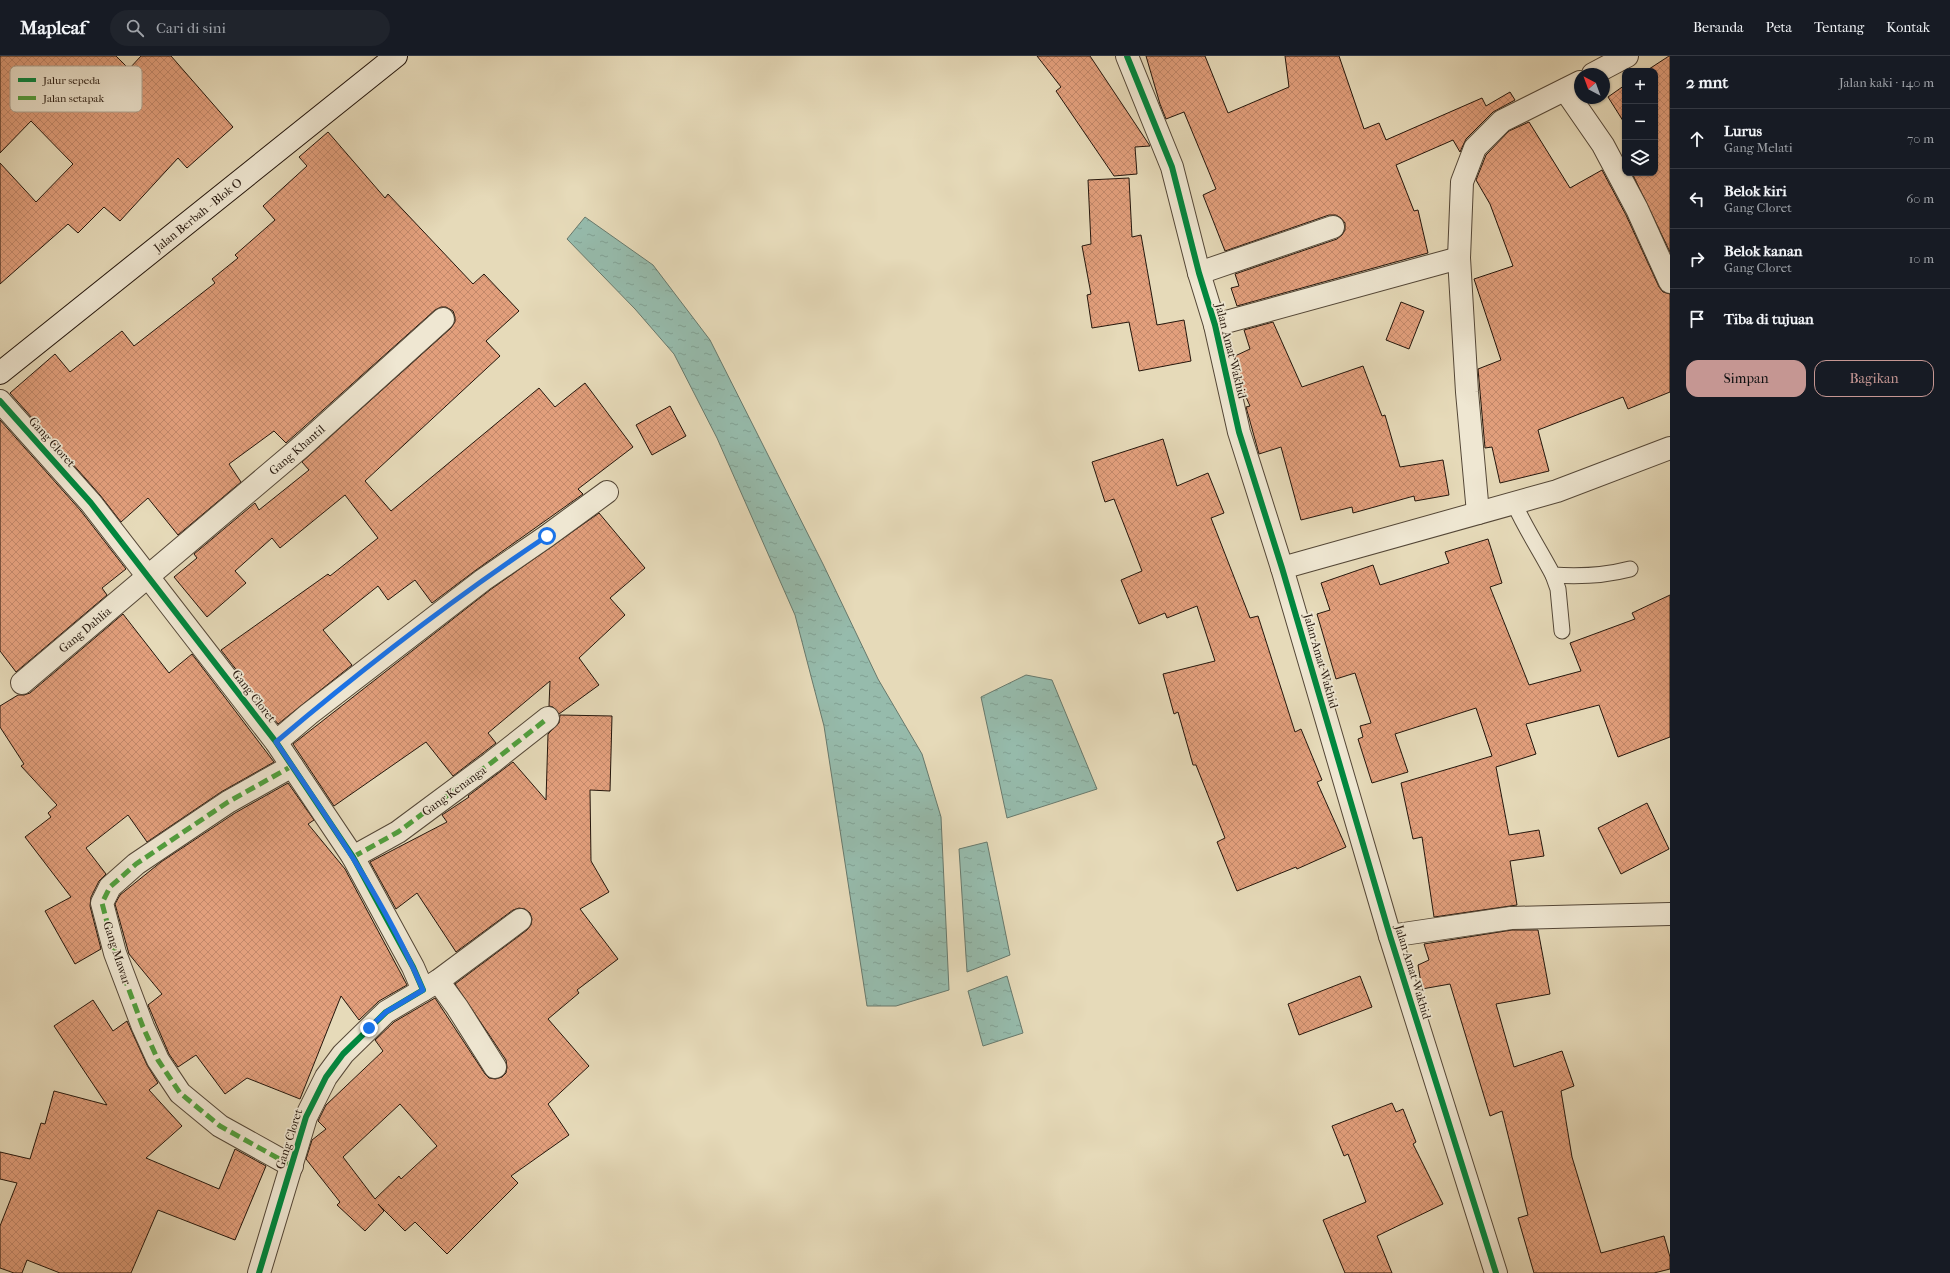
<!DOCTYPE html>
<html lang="id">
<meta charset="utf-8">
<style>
body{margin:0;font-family:"IM FELL French Canon",serif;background:#20242c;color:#f1f3f6}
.controls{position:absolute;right:12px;top:12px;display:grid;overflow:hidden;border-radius:8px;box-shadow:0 1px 3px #0004}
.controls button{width:36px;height:36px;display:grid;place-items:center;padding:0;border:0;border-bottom:1px solid #363941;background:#171b24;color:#f1f3f6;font:20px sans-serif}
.compass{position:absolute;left:1574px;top:12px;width:36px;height:36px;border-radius:50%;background:#171b24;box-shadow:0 1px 3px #0004;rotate:319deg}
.stop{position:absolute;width:12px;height:12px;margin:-9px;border:3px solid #1a73e8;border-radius:50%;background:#fff}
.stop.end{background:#1a73e8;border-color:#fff;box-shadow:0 1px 4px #0008}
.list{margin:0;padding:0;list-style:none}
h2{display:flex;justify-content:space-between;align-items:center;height:52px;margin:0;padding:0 16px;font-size:17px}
h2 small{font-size:13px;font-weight:400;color:#9ea1a6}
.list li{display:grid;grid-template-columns:26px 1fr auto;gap:12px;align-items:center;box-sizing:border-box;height:60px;padding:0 16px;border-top:1px solid #363941}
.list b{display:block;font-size:15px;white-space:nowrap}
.list p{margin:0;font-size:13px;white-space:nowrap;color:#9ea1a6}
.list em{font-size:13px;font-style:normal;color:#9ea1a6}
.actions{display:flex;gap:8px;padding:12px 16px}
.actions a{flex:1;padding:9px 0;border:1px solid #c59692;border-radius:12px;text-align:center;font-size:14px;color:#c59692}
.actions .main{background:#c59692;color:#111}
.icon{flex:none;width:22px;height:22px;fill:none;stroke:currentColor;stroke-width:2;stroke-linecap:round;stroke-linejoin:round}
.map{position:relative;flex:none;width:1670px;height:1217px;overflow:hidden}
header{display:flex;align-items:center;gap:24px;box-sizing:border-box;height:56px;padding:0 20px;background:#171b24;border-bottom:1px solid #363941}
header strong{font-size:19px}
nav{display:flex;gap:22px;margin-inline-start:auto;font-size:14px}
.search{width:280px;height:36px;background:#20242c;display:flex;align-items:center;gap:10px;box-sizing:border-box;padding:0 14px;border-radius:22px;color:#9ea1a6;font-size:15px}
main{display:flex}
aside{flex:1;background:#171b24}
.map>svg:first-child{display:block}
</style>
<header>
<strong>Mapleaf</strong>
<div class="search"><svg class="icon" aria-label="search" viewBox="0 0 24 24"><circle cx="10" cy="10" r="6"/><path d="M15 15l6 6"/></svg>Cari di sini</div>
<nav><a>Beranda</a><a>Peta</a><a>Tentang</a><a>Kontak</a></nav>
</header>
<main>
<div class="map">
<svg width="1670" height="1217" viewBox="0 0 1670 1217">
<defs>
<pattern id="water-ripples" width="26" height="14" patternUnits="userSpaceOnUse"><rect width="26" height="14" fill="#96bbac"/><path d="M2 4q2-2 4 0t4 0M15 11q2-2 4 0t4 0" fill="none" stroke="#81a093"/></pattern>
<pattern id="building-cross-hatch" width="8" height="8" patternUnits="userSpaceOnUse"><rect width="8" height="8" fill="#e29f7c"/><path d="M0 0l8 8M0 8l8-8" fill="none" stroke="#c2886a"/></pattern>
</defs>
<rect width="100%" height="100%" fill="#e6dab9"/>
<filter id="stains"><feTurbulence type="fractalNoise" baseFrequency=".005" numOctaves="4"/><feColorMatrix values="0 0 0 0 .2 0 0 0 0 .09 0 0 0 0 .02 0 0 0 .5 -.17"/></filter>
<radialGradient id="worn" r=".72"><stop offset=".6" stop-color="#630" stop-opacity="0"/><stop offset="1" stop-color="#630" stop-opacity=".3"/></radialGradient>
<g fill="url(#water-ripples)" stroke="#68796c">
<path d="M 585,161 L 653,209 L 710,284 L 823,508 L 878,623 L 922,698 L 941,761 L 949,934 L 896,950 L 867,950 L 824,670 L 795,559 L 717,382 L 674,298 L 635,253 L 567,183 Z"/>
<path d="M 1026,619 L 1052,624 L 1097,733 L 1007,762 L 981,641 Z"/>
<path d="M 987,786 L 1010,899 L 967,916 L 959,793 Z"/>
<path d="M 1007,920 L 1023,977 L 983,990 L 968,935 Z"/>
</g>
<g fill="url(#building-cross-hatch)" stroke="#24160c" fill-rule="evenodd">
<path d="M 0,0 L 116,0 L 129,13 L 141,0 L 171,0 L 233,71 L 187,112 L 178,102 L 120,165 L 104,151 L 78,177 L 68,168 L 0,228 L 0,107 L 36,146 L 73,108 L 31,65 L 0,97 Z"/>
<path d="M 1037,0 L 1090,0 L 1150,90 L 1135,91 L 1137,118 L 1114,120 L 1056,35 L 1061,31 Z"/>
<path d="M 1146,0 L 1205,0 L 1228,57 L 1289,31 L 1285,0 L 1339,0 L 1364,73 L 1379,67 L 1386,84 L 1482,42 L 1486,50 L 1510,36 L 1515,44 L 1493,56 L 1466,83 L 1460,96 L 1453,84 L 1396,109 L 1414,155 L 1418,154 L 1428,197 L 1237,250 L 1231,232 L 1239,230 L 1235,218 L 1337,183 L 1342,179 L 1345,174 L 1345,167 L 1341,162 L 1336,159 L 1329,159 L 1225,195 L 1203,139 L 1216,133 L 1184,56 L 1166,63 L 1160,48 Z"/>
<path d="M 1669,0 L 1670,0 L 1670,196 L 1632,117 L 1655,117 L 1655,15 L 1646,15 Z"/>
<path d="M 1625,29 L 1625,68 L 1608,41 Z"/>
<path d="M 1529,66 L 1570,132 L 1602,114 L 1626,159 L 1659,231 L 1663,236 L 1670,238 L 1670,336 L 1628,353 L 1623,341 L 1538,374 L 1549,415 L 1500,427 L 1492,391 L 1485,392 L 1478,313 L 1501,304 L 1474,223 L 1513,210 L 1490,148 L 1476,124 L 1486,99 L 1509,75 Z"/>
<path d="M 328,76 L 385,142 L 388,138 L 473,228 L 484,218 L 519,255 L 486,285 L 500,300 L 365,425 L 391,455 L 539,332 L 555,351 L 585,327 L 633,391 L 578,433 L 583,438 L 476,514 L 432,547 L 415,524 L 388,544 L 378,530 L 323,574 L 352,609 L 278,668 L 221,594 L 328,518 L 330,520 L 378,482 L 345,439 L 280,492 L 272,482 L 235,515 L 246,527 L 207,561 L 174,521 L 197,502 L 194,498 L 255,447 L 259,454 L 309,414 L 302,406 L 451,272 L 455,266 L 455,261 L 453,255 L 446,251 L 441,251 L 435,254 L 286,387 L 274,375 L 229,408 L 241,426 L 178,479 L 148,442 L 121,466 L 100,439 L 10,337 L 55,298 L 70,316 L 122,275 L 134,290 L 215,227 L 212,223 L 238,202 L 235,199 L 275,164 L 263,150 L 307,110 L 299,101 Z"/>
<path d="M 1129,122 L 1132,181 L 1141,179 L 1157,269 L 1184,264 L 1191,305 L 1139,315 L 1129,266 L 1092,272 L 1087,239 L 1091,238 L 1082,190 L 1091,188 L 1088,124 Z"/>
<path d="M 1401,246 L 1424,255 L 1409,293 L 1386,284 Z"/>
<path d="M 1273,266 L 1302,331 L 1363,310 L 1382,360 L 1385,359 L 1400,411 L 1443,404 L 1449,439 L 1415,445 L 1414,440 L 1353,457 L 1352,451 L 1301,464 L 1281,391 L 1259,398 L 1246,351 L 1250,350 L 1241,330 L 1235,300 L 1250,293 L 1244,274 Z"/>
<path d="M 670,350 L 686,380 L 652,399 L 636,369 Z"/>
<path d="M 0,364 L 81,455 L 126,513 L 102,532 L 107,539 L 16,616 L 0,595 Z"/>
<path d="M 1163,383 L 1177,430 L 1208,417 L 1224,457 L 1211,462 L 1250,562 L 1258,560 L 1295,676 L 1301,673 L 1322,724 L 1317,726 L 1346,791 L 1297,813 L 1296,811 L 1237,835 L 1217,786 L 1225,782 L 1196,709 L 1193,709 L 1178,656 L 1174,658 L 1163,618 L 1215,605 L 1197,550 L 1167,562 L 1165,557 L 1139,568 L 1121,524 L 1142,515 L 1114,443 L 1105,446 L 1092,406 Z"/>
<path d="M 599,457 L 645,512 L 610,542 L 625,559 L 579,602 L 599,629 L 559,658 L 553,651 L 549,650 L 550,625 L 488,677 L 496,687 L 453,720 L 426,686 L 334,750 L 293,688 L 490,534 Z"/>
<path d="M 1488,483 L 1502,527 L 1490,531 L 1529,629 L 1581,615 L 1570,587 L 1635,563 L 1632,557 L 1670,539 L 1670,681 L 1618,701 L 1599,649 L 1526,668 L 1536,698 L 1496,711 L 1509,779 L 1539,774 L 1544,800 L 1510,805 L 1517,849 L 1434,861 L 1422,781 L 1413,783 L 1401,727 L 1492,700 L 1476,652 L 1395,678 L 1408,716 L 1372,727 L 1358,683 L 1363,681 L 1360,670 L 1371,667 L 1355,617 L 1336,623 L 1317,558 L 1330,554 L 1321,527 L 1373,509 L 1380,529 L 1449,507 L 1445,496 Z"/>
<path d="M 123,558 L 169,617 L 192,598 L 274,706 L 221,736 L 147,786 L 128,759 L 86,792 L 106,818 L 99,825 L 91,841 L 90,850 L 101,893 L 75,908 L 45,855 L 71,841 L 25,781 L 51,761 L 48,757 L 57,749 L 21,710 L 24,708 L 0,671 L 0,650 L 18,639 L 24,639 L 30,637 Z"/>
<path d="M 560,659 L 612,660 L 610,735 L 590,734 L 591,805 L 609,836 L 580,853 L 618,903 L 577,934 L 579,937 L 548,963 L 589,1010 L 548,1048 L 569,1079 L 511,1120 L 518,1127 L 447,1198 L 415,1166 L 405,1175 L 378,1148 L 384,1155 L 365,1175 L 337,1149 L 340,1146 L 306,1103 L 312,1084 L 326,1073 L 318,1065 L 326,1049 L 383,995 L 375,984 L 394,966 L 435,942 L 485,1018 L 489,1022 L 495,1023 L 502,1021 L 506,1017 L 507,1011 L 506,1004 L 455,928 L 527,874 L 531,869 L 532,863 L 530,857 L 525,853 L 519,852 L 513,854 L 456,896 L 417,837 L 396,853 L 370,806 L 447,766 L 442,759 L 469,741 L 468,740 L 513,706 L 546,744 L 548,678 L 559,667 ZM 400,1048 L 437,1090 L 401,1123 L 399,1120 L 375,1143 L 343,1101 Z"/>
<path d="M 288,727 L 314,764 L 308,768 L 345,813 L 407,929 L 379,945 L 359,964 L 341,940 L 300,1043 L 247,1022 L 225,1038 L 196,999 L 178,1011 L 169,998 L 148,949 L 162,938 L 129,898 L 115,848 L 120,839 L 161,806 L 235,757 Z"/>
<path d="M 1647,747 L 1669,793 L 1621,818 L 1598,772 Z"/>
<path d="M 1512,874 L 1538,874 L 1550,938 L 1496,948 L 1514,1011 L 1562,995 L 1574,1030 L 1561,1035 L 1572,1101 L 1601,1197 L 1664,1180 L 1670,1201 L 1670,1213 L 1654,1217 L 1534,1217 L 1518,1162 L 1528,1159 L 1502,1055 L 1490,1060 L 1450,928 L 1422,933 L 1418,909 L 1429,904 L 1424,888 Z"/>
<path d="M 1360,920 L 1372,951 L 1299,979 L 1288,948 Z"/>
<path d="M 93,944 L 113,975 L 127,965 L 147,1009 L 158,1027 L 149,1034 L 182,1070 L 146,1102 L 219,1133 L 235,1093 L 266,1110 L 235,1184 L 158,1154 L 131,1217 L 60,1217 L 27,1204 L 22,1217 L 14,1217 L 0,1212 L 0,1170 L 17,1127 L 0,1123 L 0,1096 L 30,1103 L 41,1067 L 45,1068 L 54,1035 L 107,1049 L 54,970 Z"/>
<path d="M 1392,1047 L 1396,1056 L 1403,1053 L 1416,1086 L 1413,1088 L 1443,1148 L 1377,1180 L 1392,1217 L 1345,1217 L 1323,1164 L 1366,1146 L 1348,1098 L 1344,1100 L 1332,1070 Z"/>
</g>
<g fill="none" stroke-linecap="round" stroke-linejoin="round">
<defs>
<g id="service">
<path d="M 1514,447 C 1525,472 1540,494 1553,519 C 1580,521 1603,520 1630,513"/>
<path d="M 1553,519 L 1558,533 L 1562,575"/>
</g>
<g id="minor">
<path d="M 1593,18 L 1627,0"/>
<path d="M 1565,34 L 1603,89 L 1637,153 L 1670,226"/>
<path d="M 1199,217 L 1333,171"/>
<path d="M 1215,269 L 1459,202"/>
<path d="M 0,345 L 91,447 L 276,686 L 353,801 L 413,911 L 423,934 L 386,956 L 343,998 L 326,1021 L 306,1061 L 259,1217"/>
<path d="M 1478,457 L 1467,336 L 1459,202 L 1462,126 L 1475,92 L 1502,65 L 1580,26"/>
<path d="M 1282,512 L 1557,435 L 1670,392"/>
<path d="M 22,627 L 301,391 L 443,263"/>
<path d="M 276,686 L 309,658 L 483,524 L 547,480 L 607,436"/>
<path d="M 353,801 L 398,776 L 491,707 L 548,662"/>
<path d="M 1390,880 L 1511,862 L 1670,858"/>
<path d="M 438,925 L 457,951 L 495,1011"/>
<path d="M 423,934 L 438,925 L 520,864"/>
<path d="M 292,1110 L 220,1070 L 180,1037 L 158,1004 L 143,971 L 115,897 L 102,847 L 110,831 L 136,808 L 228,746 L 292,710"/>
</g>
<path id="tertiary" d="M 1127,0 L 1172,111 L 1199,217 L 1215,269 L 1239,376 L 1282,512 L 1390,880 L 1496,1217"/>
<path id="secondary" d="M 0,317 L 396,0"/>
</defs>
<use href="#service" stroke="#544737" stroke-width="17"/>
<use href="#minor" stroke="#544737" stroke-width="24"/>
<use href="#tertiary" stroke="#544737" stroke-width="24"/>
<use href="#secondary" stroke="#24160c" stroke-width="24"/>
<use href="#service" stroke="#efe7d2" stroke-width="15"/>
<use href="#minor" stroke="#efe7d2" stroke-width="22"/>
<use href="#tertiary" stroke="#efe7d2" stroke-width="22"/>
<use href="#secondary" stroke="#efe7d2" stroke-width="22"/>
<g stroke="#50a13e" stroke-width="5" stroke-dasharray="10 5" stroke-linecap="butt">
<path d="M 353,801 L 398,776 L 491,707 L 548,662"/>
<path d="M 292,1110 L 220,1070 L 180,1037 L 158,1004 L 143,971 L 115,897 L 102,847 L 110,831 L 136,808 L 228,746 L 292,710"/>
</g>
<defs>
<g id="cycleway">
<path d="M 1127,0 L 1172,111 L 1199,217 L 1215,269 L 1239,376 L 1282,512 L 1390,880 L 1496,1217"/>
<path d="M 0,345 L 91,447 L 276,686 L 353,801 L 413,911 L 423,934 L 386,956 L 343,998 L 326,1021 L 306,1061 L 259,1217"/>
</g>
</defs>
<use href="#cycleway" stroke="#efe7d2" stroke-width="8"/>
<use href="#cycleway" stroke="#00873e" stroke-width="6"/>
</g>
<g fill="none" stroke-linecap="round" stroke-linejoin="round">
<path stroke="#1a73e8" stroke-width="5" d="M 369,972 L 386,956 L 423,934 C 385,845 330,765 276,686 C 362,613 453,543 547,480"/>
</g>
<g text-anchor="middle" stroke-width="3.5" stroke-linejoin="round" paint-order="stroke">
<g font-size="12" fill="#24160c" stroke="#efe7d2">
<text transform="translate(198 159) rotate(-39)" y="4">Jalan Berbah - Blok O</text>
<text transform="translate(1231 295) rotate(76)" y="4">Jalan Amat Wakhid</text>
<text transform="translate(52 386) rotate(48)" y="4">Gang Cloret</text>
<text transform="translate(297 394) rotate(-41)" y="4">Gang Khantil</text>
<text transform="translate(85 574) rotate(-40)" y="4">Gang Dahlia</text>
<text transform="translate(1321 605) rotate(74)" y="4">Jalan Amat Wakhid</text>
<text transform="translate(254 640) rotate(52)" y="4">Gang Cloret</text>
<text transform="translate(454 735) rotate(-36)" y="4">Gang Kenanga</text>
<text transform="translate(117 897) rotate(72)" y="4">Gang Mawar</text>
<text transform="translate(1413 916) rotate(73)" y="4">Jalan Amat Wakhid</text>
<text transform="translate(289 1083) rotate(-72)" y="4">Gang Cloret</text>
</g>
</g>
<rect x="10" y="10" width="132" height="46" rx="6" fill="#efe7d2" stroke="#b2a897" stroke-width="1"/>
<rect x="18" y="22" width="18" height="4" fill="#00873e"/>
<rect x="18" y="40" width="18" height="4" fill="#50a13e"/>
<g font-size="11" fill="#24160c">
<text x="43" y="28">Jalur sepeda</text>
<text x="43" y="46">Jalan setapak</text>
</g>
<rect width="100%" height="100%" filter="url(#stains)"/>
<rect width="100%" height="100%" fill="url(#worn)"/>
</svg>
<div class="controls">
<button>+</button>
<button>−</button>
<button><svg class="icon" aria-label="layers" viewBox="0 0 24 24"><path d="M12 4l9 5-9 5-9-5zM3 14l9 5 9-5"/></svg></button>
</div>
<svg class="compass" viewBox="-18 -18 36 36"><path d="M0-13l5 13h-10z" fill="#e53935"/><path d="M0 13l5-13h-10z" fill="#9ea1a6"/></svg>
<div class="stop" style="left:547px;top:480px"></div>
<div class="stop end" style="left:369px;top:972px"></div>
</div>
<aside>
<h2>2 mnt<small>Jalan kaki · 140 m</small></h2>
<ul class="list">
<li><svg class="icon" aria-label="ahead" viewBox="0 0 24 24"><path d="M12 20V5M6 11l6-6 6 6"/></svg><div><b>Lurus</b><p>Gang Melati</p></div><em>70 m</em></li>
<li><svg class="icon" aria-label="left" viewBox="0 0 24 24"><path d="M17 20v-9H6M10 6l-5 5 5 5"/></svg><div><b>Belok kiri</b><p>Gang Cloret</p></div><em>60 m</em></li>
<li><svg class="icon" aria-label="right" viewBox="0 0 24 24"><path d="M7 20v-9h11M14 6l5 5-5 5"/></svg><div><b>Belok kanan</b><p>Gang Cloret</p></div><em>10 m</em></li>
<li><svg class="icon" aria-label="arrive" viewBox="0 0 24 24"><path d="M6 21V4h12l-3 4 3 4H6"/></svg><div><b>Tiba di tujuan</b></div></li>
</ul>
<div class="actions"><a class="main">Simpan</a><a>Bagikan</a></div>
</aside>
</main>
